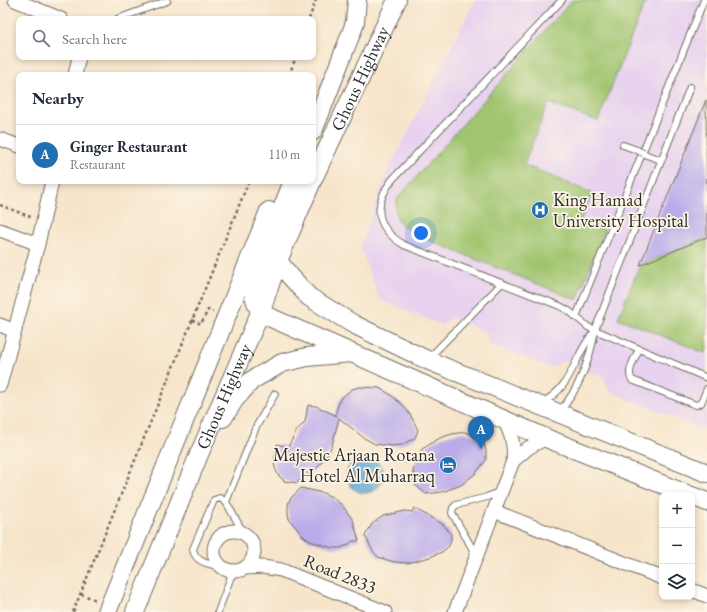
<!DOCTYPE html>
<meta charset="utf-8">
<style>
body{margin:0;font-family:"EB Garamond",serif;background:#f2f2f3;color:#1f2937}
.controls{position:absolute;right:12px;bottom:12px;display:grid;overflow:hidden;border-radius:8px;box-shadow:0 2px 6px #0003}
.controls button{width:36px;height:36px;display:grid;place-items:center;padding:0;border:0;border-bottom:1px solid #e0e1e3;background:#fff;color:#1f2937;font:20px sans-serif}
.you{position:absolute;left:421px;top:233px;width:14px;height:14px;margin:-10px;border:3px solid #fff;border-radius:50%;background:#1a73e8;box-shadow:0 0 0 6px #1a73e833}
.badge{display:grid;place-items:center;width:26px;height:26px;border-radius:50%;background:#1f6fb2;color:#fff;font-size:13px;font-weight:700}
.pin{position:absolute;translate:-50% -33px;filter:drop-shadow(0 1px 2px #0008)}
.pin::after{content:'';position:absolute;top:21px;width:14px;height:12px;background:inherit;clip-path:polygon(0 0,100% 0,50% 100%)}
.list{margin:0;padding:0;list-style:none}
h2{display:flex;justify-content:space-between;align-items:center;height:52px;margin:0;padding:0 16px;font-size:17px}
h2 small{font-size:13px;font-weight:400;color:#747a83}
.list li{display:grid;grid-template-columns:26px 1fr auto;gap:12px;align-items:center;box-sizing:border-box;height:60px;padding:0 16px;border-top:1px solid #e0e1e3}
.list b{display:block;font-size:15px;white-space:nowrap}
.list p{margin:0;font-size:13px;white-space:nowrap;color:#747a83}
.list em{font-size:13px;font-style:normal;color:#747a83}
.icon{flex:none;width:22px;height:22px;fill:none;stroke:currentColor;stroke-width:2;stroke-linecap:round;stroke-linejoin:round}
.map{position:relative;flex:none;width:707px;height:612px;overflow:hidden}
.search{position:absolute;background:#fff;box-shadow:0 2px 6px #0003;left:16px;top:16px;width:300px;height:44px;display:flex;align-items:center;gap:10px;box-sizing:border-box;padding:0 14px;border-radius:8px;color:#747a83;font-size:15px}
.panel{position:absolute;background:#fff;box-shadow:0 2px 6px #0003;left:16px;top:72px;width:300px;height:112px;border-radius:8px}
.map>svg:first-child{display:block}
</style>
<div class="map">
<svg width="707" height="612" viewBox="0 0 707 612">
<rect width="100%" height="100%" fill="#fcf5e5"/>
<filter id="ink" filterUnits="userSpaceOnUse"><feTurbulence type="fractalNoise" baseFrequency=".025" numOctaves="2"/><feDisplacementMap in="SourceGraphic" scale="8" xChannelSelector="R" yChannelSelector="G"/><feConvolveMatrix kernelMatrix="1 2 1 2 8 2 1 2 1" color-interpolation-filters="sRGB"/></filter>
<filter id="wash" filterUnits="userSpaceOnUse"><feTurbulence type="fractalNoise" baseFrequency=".012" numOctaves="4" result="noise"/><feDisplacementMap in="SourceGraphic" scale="16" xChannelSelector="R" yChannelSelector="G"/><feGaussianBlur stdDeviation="0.9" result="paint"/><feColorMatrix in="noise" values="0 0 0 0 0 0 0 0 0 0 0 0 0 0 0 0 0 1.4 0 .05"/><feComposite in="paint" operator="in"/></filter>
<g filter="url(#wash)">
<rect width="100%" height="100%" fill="#f7e5cb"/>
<path fill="#e7d2ef" d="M 475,0 L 707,0 L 707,428 L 703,429 L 610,392 L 604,378 L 563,361 L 551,368 L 490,344 L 484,331 L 452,318 L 441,325 L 380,300 L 360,247 L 387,173 Z"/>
<g fill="#a0c570" stroke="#66784e">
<path d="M 572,0 L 646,0 L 598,121 L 548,103 L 524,165 L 592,193 L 581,220 L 605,230 L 577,300 L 413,234 C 397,222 394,219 397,199 Z"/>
<path d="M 707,237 L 707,348 L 705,353 L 618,318 L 640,265 Z"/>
</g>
<circle fill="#57a3d0" stroke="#41677e" cx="365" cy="475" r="18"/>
<g id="blocks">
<g fill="#baabeb">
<path d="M 706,100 L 707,237 L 640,265 Z"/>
<path d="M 360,387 L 379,388 L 388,393 L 403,405 L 411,416 L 418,430 L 415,438 L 401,445 L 391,446 L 375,444 L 364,438 L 339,418 L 332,445 L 328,454 L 316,469 L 297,483 L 284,481 L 278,475 L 275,468 L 274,462 L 277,444 L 288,447 L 297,430 L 305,422 L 308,405 L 316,406 L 337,416 L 335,415 L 340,399 L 352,389 Z"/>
<path d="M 465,432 L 479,438 L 484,443 L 486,451 L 486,460 L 476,473 L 461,485 L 442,492 L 426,494 L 414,484 L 413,470 L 422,449 L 440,438 L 452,434 Z"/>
<path d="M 301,488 L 323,493 L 332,497 L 342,505 L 353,520 L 359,541 L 352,541 L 348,545 L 340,548 L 332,548 L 310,541 L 303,536 L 289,519 L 288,513 L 288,505 L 290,499 Z"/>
<path d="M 414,508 L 444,525 L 451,534 L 451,540 L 449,546 L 442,552 L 430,557 L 408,563 L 394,562 L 378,557 L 373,551 L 365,536 L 372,524 L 383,516 L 405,511 L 412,512 Z"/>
</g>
</g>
</g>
<g filter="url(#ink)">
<use href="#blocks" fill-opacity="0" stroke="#726c63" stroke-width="1"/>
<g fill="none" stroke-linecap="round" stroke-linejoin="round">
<defs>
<g id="lane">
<path d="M 562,0 L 392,180 C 372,206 376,228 404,245 L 560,306 L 569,311 L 588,327 L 707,378"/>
<path d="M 117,19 L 167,1"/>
<path d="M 623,145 L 637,150"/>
<path d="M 647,155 L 661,160"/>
<path d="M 576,317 L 704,0"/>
<path d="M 639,349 C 635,358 626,372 632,380 L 696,405 L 701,403 L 707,389"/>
<path d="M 429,358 L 502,283"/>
<path d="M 541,403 C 573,388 573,356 594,332"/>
<path d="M 560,411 C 579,389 590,359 595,330 L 690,87"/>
<path d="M 226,502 L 256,427 L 275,394"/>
<path d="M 475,556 L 472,548 L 452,513 L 453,508 L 456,505 L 487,497 L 501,491"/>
<path d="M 222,567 C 210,564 195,563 193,549 L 214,500 L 220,498 L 226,502 L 243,532"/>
<path d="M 218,612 L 233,571"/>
</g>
<g id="street">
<path d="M 15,0 L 61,19"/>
<path d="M 75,75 L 79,57"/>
<path d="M 0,139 L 19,146"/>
<path d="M 0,230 L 38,244"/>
<path d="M 0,325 L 15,331"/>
<path d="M 0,385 L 38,244 L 52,181"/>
<path d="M 513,461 L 528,448 L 546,438"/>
<path d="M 494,511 L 662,578"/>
<circle cx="234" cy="551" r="20"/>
<path d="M 245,568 L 263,567 L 281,570 L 385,612"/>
<path d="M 692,590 L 707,596"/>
<path d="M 455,612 L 513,461 C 515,445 511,434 504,419"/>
</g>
<g id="secondary">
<path d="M 313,131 L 352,31 L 355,22 L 357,0"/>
<path id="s1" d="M 313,179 L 397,0"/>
<path d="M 293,181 L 254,281 L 254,296 L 260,313 L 546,438 L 689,495"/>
<path d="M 278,261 L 290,276 L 309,297 L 353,324 L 427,360 L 707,473"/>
<path d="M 223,418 L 235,399 L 252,380 L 282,363 L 307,357 L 351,353"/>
<path d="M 692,496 L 707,502"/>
<path d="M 107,612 L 269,211"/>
<path id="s2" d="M 135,612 L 200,452 L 260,313 L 278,261 L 312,181"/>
</g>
</defs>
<use href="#lane" stroke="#726c63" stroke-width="8"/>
<use href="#street" stroke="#726c63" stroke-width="15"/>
<use href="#secondary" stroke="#726c63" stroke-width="20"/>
<g stroke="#726c63" stroke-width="2.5" stroke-dasharray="3 3" stroke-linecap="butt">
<path d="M 309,19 L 316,0"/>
<path d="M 289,75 L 296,57"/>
<path d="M 0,205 L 31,217"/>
<path d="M 192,320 L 201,324 L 208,310 L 213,312"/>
<path d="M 81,594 L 96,600"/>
<path d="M 73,612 L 249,181"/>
</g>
<use href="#lane" stroke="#fff" stroke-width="6"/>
<use href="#street" stroke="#fff" stroke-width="13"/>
<use href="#secondary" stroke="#fff" stroke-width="18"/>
<defs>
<path id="lane-bridge" d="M 637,150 L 647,155"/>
</defs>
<use href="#lane-bridge" stroke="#726c63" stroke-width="8" stroke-linecap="butt"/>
<use href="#lane-bridge" stroke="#fff" stroke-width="6"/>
</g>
</g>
<defs>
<symbol id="hospital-disc" viewBox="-11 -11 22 22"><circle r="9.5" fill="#1f6fb2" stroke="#fcf5e5"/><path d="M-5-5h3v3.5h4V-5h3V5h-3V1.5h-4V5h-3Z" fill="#fff"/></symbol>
<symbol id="hotel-disc" viewBox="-11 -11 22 22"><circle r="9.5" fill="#1f6fb2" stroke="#fcf5e5"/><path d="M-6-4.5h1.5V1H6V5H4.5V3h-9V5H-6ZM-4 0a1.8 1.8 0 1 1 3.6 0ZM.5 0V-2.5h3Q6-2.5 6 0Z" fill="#fff"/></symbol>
</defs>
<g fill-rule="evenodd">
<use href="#hospital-disc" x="530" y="200" width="20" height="20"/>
<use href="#hotel-disc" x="438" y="455" width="20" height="20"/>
</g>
<g text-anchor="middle" stroke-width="3.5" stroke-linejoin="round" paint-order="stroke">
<g font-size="18" fill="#2b2b2b" stroke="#fcf5e5">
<text dy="6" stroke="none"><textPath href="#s1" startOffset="111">Ghous Highway</textPath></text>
<text dy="6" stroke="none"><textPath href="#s2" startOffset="233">Ghous Highway</textPath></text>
<text transform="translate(340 574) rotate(22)" y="6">Road 2833</text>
</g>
<g font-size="18" fill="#2b2b2b" stroke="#fcf5e5" text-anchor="start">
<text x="553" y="206">King Hamad<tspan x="553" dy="21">University Hospital</tspan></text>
<text x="435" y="461" text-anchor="end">Majestic Arjaan Rotana<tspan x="435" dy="21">Hotel Al Muharraq</tspan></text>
</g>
</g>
</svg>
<div class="controls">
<button>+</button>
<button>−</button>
<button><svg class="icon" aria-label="layers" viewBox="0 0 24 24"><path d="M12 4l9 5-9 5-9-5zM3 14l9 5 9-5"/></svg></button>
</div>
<div class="you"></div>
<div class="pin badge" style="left:481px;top:449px">A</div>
<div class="search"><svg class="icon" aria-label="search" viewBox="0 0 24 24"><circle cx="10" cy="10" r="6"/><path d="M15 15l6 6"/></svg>Search here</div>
<section class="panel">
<h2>Nearby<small></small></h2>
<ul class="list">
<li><span class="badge">A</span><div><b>Ginger Restaurant</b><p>Restaurant</p></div><em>110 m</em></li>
</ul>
</section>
</div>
